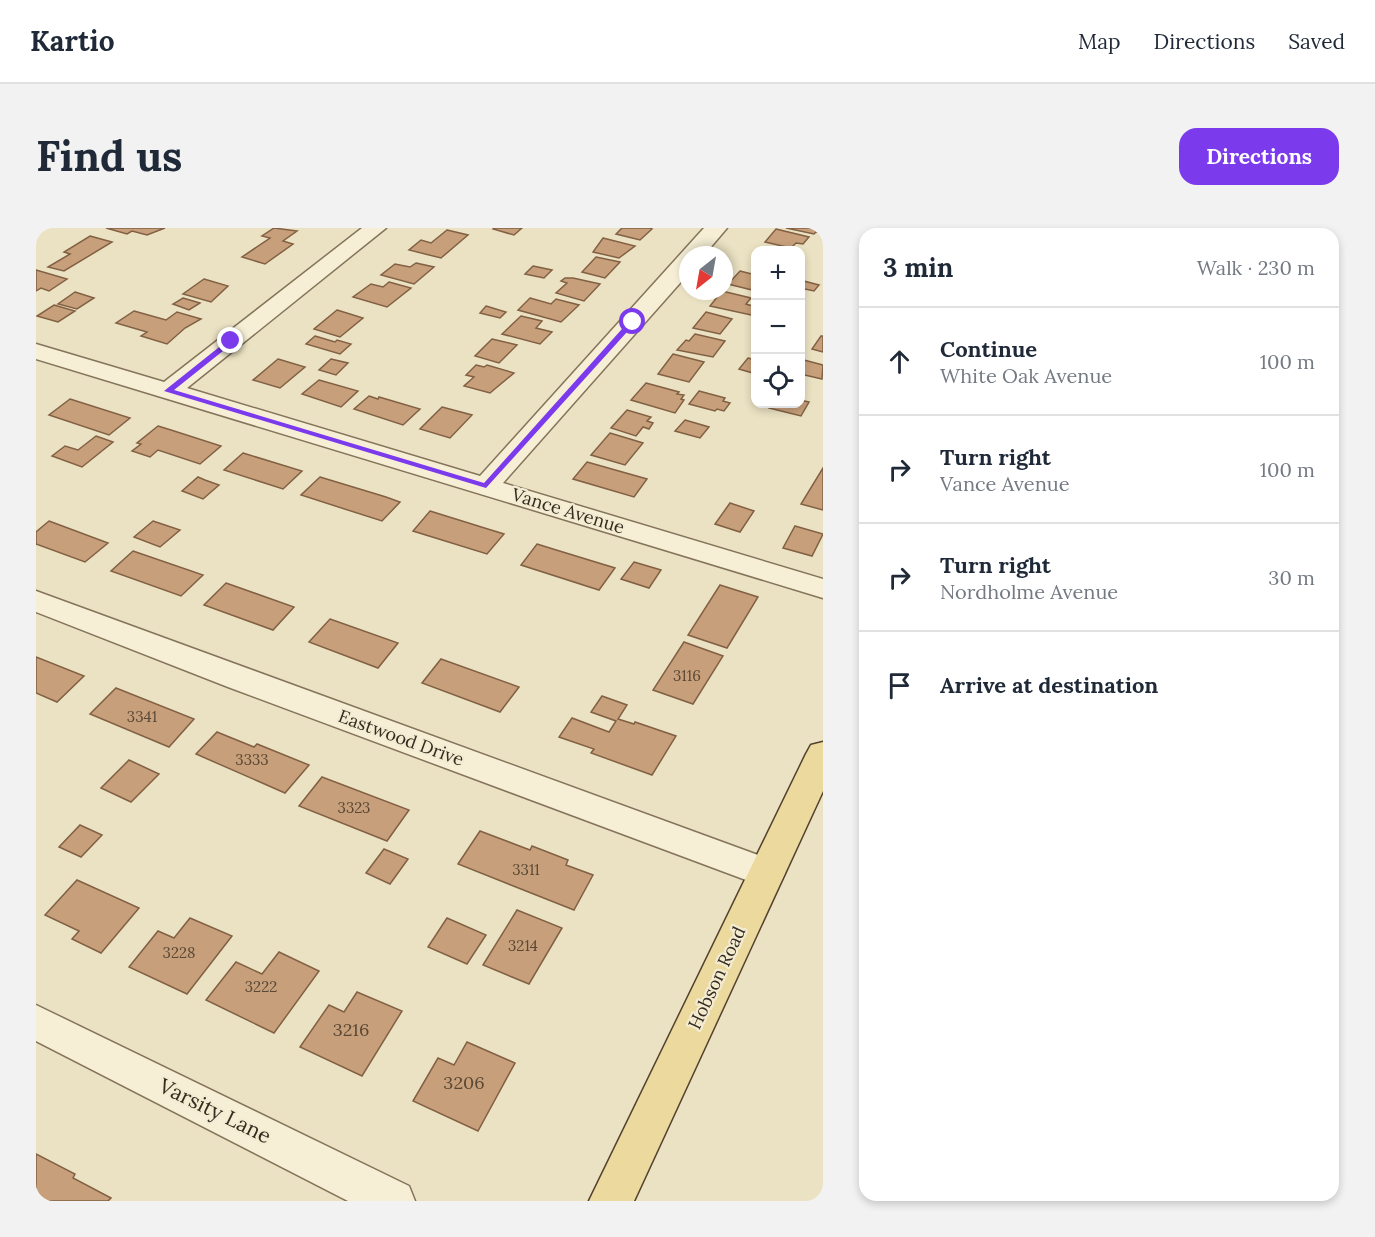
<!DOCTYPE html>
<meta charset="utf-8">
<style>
body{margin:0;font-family:Lora,serif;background:#f2f2f3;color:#1f2937}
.controls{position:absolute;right:18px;top:18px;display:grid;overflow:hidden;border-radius:12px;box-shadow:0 3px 9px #0003}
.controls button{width:54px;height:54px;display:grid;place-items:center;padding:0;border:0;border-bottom:2px solid #e0e1e3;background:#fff;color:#1f2937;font:30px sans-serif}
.compass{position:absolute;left:643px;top:18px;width:54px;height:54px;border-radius:50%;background:#fff;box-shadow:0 3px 9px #0003;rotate:211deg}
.stop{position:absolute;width:18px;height:18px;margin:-14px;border:4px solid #7c3aed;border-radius:50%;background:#fff}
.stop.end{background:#7c3aed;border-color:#fff;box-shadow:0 2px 6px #0008}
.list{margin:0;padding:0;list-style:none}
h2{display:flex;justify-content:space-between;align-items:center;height:78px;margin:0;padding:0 24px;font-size:26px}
h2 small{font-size:20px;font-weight:400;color:#747a83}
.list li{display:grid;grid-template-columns:39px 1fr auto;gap:18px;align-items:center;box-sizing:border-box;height:108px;padding:0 24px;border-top:2px solid #e0e1e3}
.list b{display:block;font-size:22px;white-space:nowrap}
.list p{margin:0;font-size:20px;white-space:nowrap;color:#747a83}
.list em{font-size:20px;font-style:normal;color:#747a83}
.icon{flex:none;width:33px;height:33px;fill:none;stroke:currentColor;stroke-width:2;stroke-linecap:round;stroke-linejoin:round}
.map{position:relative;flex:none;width:787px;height:973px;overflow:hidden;border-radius:18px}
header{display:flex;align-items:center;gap:36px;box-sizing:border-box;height:84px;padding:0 30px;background:#fff;border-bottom:2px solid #e0e1e3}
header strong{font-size:28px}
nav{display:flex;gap:33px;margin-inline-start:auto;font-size:21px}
.intro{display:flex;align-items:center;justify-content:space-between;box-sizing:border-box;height:144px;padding:0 36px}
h1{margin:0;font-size:42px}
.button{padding:15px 27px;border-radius:18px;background:#7c3aed;color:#fff;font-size:21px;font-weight:700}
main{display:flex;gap:36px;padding:0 36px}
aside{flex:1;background:#fff;border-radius:18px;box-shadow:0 3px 9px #0003}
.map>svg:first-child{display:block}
</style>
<header>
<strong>Kartio</strong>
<nav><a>Map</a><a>Directions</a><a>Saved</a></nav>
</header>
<div class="intro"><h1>Find us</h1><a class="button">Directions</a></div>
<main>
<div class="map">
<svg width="787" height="973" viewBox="0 0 787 973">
<rect width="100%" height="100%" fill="#ebe2c3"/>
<g fill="#c7a07b" stroke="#826043" stroke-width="1.5">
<path d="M 70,0 L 129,0 L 111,7 L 96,3 L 91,6 Z"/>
<path d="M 238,0 L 261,3 L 247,13 L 257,16 L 229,36 L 206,29 L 234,10 L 226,8 Z"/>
<path d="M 458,0 L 486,0 L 478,7 L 457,1 Z"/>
<path d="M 586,0 L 614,0 L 616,1 L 604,12 L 580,6 Z"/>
<path d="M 750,0 L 787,0 L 787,5 L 780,4 L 778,6 Z"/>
<path d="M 740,1 L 773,9 L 767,16 L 760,15 L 755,20 L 729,14 Z"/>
<path d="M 411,2 L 432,7 L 405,30 L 373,22 L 385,12 L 395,15 Z"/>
<path d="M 54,8 L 76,14 L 28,43 L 12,39 L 34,26 L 28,24 Z"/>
<path d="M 567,10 L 599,18 L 583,30 L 557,24 Z"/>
<path d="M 560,29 L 584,34 L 569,50 L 546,44 Z"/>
<path d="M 380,35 L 398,39 L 378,56 L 345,47 L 359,36 L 374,39 Z"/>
<path d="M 497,38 L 516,42 L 508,50 L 489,46 Z"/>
<path d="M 0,42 L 31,51 L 13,63 L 5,60 L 0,63 Z"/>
<path d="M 704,43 L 720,47 L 720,63 L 692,56 Z"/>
<path d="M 529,50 L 537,50 L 564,56 L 548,73 L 520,65 L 531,55 L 525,53 Z"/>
<path d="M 168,51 L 192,58 L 175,74 L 147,66 Z"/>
<path d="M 764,52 L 783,57 L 778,63 L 764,60 Z"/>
<path d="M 353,54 L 375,60 L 351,79 L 317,69 L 335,56 L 347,59 Z"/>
<path d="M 686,63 L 715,70 L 710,76 L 720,79 L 720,82 L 715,87 L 674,78 Z"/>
<path d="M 39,64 L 58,70 L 41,81 L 22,76 Z"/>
<path d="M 147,70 L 164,75 L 153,82 L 137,76 Z"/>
<path d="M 494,70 L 515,76 L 520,71 L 543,77 L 525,94 L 482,82 Z"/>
<path d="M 18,77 L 39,83 L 22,94 L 1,88 Z"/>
<path d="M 450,78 L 470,84 L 464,90 L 444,85 Z"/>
<path d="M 301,82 L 327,90 L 304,109 L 278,101 Z"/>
<path d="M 98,83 L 130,92 L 141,84 L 165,91 L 149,100 L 131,116 L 105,108 L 111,104 L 80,95 Z"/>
<path d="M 670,84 L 696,91 L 684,106 L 657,100 Z"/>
<path d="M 485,88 L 506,93 L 500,100 L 516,104 L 504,116 L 466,106 Z"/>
<path d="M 659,106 L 689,113 L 677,129 L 641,122 L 650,112 L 653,113 Z"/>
<path d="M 279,108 L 299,114 L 301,112 L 315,116 L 304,126 L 270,116 Z"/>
<path d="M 785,108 L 787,108 L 787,124 L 776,121 Z"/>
<path d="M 456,111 L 481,117 L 463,135 L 439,128 Z"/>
<path d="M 637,126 L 668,134 L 653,154 L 622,146 Z"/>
<path d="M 712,130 L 720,132 L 720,146 L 703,141 Z"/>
<path d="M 242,131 L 269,139 L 244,160 L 217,152 Z"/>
<path d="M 295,131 L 312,135 L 300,147 L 283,142 Z"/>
<path d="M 768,132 L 787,137 L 786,151 L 764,146 L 764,136 Z"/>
<path d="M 440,137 L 448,139 L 451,137 L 478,145 L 454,165 L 428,158 L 438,149 L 430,147 Z"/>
<path d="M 283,152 L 322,163 L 305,179 L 266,166 Z"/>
<path d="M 610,155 L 643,164 L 641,166 L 648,167 L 645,171 L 648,172 L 639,185 L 595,172 Z"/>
<path d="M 663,163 L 689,170 L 687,173 L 694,175 L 688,183 L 681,181 L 679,183 L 653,176 Z"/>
<path d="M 333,168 L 342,171 L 343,169 L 384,181 L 367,197 L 318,181 Z"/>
<path d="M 34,171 L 94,190 L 73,207 L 13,187 Z"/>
<path d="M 764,172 L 773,174 L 765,188 L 733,180 L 735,176 L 764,176 Z"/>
<path d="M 406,179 L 436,187 L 414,210 L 384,201 Z"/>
<path d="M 591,182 L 615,189 L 611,193 L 617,195 L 613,201 L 607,199 L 600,208 L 575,200 Z"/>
<path d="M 649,192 L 673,199 L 664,210 L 639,203 Z"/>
<path d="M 122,198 L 135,202 L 185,218 L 164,236 L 122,222 L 114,229 L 96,223 L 105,216 L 101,215 Z"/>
<path d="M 574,205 L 607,215 L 589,237 L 555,227 Z"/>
<path d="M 60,208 L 77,214 L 46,239 L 16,228 L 29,218 L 42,222 Z"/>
<path d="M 207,225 L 266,243 L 247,261 L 188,242 Z"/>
<path d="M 551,234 L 611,251 L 598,269 L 537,251 Z"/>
<path d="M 787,240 L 787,282 L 765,276 Z"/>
<path d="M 162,249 L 169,252 L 183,257 L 167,271 L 146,263 Z"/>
<path d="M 284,249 L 350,269 L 364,274 L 346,293 L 265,267 Z"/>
<path d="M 694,275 L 718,283 L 704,304 L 679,296 Z"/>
<path d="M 394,283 L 455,302 L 468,306 L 451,326 L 377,303 Z"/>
<path d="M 13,293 L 72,315 L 49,334 L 0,316 L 0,304 Z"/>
<path d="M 117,293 L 144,302 L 124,319 L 98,309 Z"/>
<path d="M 759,298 L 787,306 L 776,328 L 747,320 Z"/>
<path d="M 501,316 L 517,321 L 579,340 L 563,362 L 485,337 Z"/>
<path d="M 97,323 L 167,347 L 145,368 L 75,343 Z"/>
<path d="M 598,334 L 625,342 L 613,360 L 585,351 Z"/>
<path d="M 190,355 L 258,379 L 237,402 L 168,377 Z"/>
<path d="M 684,357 L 722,369 L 691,420 L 652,407 Z"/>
<path d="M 294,391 L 362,415 L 342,440 L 273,414 Z"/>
<path d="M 648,414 L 687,428 L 657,476 L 617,462 Z"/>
<path d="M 0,429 L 48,448 L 21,474 L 0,465 Z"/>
<path d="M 405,431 L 483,459 L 464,484 L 386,455 Z"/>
<path d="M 80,460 L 158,491 L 133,519 L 54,486 Z"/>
<path d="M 566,468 L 591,477 L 582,491 L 598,496 L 599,494 L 640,508 L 616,547 L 555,525 L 558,521 L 523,509 L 536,490 L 573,504 L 580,493 L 555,484 Z"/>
<path d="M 181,504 L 218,519 L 221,516 L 273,537 L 249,565 L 160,526 Z"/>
<path d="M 93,532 L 123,546 L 95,574 L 65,560 Z"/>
<path d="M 286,549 L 373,582 L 351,613 L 263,578 Z"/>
<path d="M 44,597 L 66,607 L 45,629 L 23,619 Z"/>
<path d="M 444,603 L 494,622 L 496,618 L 532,632 L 530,637 L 557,647 L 538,682 L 422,636 Z"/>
<path d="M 348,621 L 372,631 L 354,656 L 330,645 Z"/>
<path d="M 41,652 L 103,680 L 65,725 L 36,711 L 43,703 L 9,687 Z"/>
<path d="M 481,682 L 526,700 L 493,756 L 447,737 Z"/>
<path d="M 154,690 L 196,708 L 151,766 L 93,739 L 122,703 L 138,710 Z"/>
<path d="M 411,690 L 450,707 L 431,736 L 392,719 Z"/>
<path d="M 243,724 L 283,743 L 238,805 L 170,772 L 200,734 L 226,746 Z"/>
<path d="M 321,764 L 366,783 L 326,848 L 264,819 L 293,777 L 308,784 Z"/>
<path d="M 431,814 L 479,835 L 442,903 L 377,873 L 402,830 L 418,837 Z"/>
<path d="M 0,926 L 39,946 L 37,950 L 75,970 L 72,973 L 0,973 Z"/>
</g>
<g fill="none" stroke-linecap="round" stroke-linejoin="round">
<defs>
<g id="minor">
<path d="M 326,0 L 350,0 L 151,160 L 444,248 L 668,0 L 691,0 L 668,27 L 652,27 L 652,46 L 467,255 L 787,351 L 787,370 L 0,131 L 0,116 L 128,154 Z"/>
<path d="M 0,363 L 744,635 L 749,645 L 744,655 L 731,659 L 718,655 L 192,459 L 0,384 Z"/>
<path d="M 0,777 L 373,958 L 379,973 L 312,973 L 0,813 Z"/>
</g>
<path id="major" d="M 787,514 L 787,563 L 598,973 L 553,973 L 770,526 L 775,517 Z"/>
</defs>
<use href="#minor" stroke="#84745b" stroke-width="3"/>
<use href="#major" stroke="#52422f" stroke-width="3"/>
<use href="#minor" fill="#f6efd6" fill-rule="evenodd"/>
<use href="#major" fill="#ecd99d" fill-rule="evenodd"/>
</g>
<path fill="#7c3aed" d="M 594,92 L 600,94 L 450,260 L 128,163 L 192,112 L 197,112 L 197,115 L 138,162 L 448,255 Z"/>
<g text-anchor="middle" stroke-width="4.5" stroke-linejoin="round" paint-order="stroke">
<g font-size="15" fill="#5a4835">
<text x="651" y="453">3116</text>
<text x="106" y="494">3341</text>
<text x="216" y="537">3333</text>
<text x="318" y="585">3323</text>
<text x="490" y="647">3311</text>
<text x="487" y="723">3214</text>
<text x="143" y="730">3228</text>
<text x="225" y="764">3222</text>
</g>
<g font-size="18" fill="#352b1e" stroke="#f3ecd2">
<text transform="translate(532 283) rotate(17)" y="6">Vance Avenue</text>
<text transform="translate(365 510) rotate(20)" y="6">Eastwood Drive</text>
<text transform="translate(681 750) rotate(-65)" y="6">Hobson Road</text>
</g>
<g font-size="18" fill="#5a4835">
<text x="315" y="808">3216</text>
<text x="428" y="861">3206</text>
</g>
<g font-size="21" fill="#352b1e" stroke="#f3ecd2">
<text transform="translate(179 883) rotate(26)" y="7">Varsity Lane</text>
</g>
</g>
</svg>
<div class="controls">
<button>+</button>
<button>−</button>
<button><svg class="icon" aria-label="locate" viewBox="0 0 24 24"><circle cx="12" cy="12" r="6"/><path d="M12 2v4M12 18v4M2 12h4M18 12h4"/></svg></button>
</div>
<svg class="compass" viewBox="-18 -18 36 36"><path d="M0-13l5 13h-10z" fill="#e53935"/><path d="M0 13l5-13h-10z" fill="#747a83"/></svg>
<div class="stop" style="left:597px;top:94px"></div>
<div class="stop end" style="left:195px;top:113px"></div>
</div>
<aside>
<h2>3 min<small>Walk · 230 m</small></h2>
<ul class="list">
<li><svg class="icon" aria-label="ahead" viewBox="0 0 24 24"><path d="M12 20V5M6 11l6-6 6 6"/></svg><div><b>Continue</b><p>White Oak Avenue</p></div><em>100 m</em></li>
<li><svg class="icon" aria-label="right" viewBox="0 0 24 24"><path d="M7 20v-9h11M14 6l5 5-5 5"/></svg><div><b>Turn right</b><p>Vance Avenue</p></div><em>100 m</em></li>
<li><svg class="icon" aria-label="right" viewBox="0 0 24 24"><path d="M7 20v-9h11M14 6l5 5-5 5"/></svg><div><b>Turn right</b><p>Nordholme Avenue</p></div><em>30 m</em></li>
<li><svg class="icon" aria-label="arrive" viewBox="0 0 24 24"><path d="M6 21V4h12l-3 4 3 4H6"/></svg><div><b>Arrive at destination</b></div></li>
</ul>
</aside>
</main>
